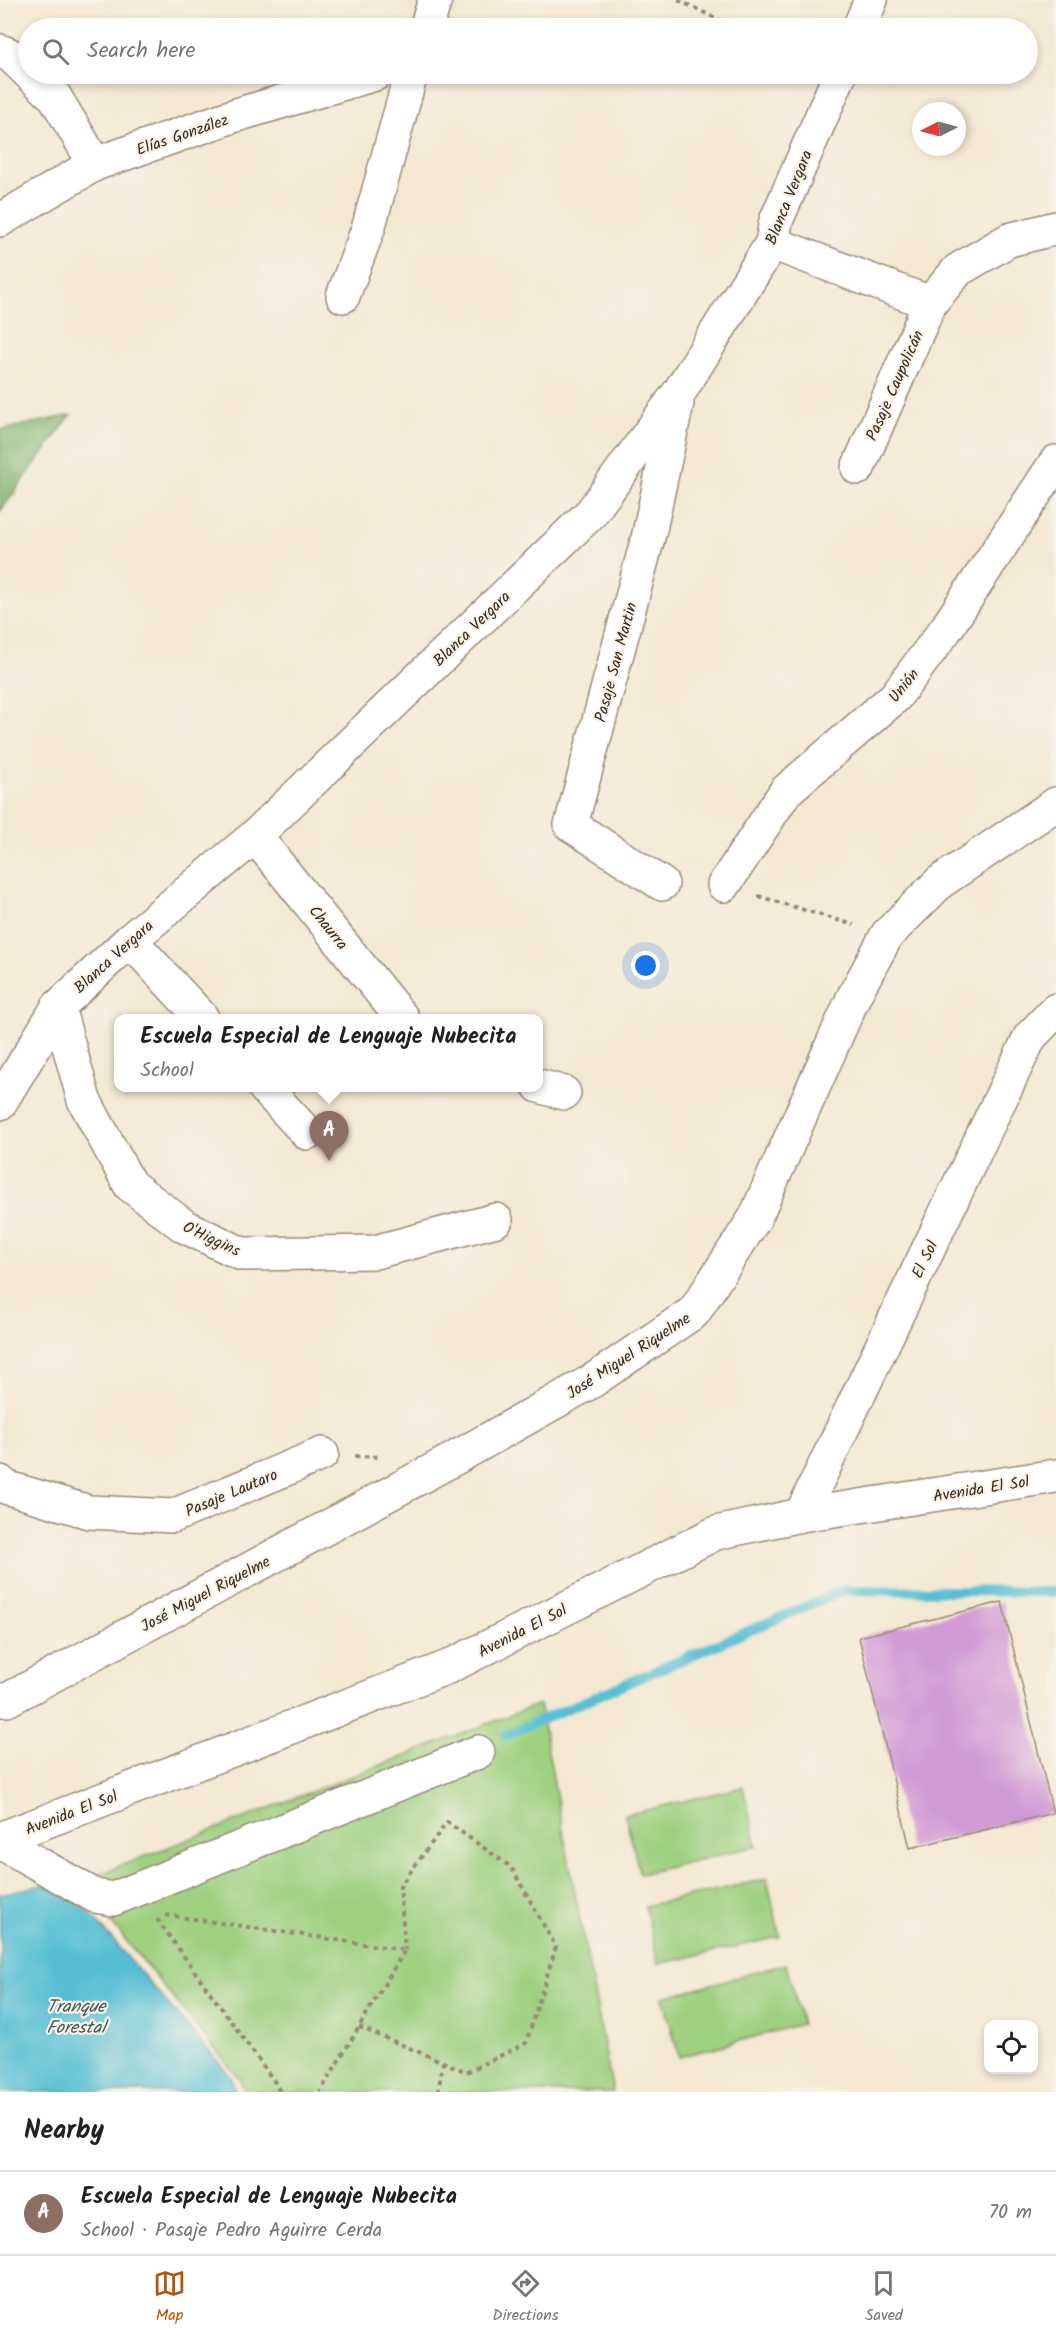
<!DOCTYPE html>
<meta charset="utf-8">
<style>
body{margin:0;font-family:Kalam,sans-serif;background:#f6f6f6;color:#202124}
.controls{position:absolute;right:18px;bottom:18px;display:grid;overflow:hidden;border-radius:12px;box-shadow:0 3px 9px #0003}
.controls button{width:54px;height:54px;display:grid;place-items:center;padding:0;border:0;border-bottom:2px solid #e0e0e0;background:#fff;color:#202124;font:30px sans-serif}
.compass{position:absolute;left:912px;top:102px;width:54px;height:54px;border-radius:50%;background:#fff;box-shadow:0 3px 9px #0003;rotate:264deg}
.you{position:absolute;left:646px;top:966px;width:21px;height:21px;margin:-15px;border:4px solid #fff;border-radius:50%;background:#1a73e8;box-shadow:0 0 0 9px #1a73e833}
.badge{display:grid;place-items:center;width:39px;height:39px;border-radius:50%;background:#b45309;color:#fff;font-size:20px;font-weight:700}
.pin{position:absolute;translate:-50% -50px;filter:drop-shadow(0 2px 3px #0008)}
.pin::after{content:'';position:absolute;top:32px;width:21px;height:18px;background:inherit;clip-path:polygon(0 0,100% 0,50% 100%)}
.popup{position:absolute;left:114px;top:1014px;width:429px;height:78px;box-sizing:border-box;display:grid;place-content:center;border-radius:12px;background:#fff;filter:drop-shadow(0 2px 4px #0005);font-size:20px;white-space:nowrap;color:#757577}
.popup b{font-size:22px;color:#202124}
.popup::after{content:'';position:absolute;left:50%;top:100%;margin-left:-12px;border:12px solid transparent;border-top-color:#fff}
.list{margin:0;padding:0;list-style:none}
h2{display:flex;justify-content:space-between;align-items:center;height:78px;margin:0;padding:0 24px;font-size:26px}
h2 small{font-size:20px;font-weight:400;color:#757577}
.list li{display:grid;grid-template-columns:39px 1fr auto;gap:18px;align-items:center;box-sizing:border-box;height:84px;padding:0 24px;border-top:2px solid #e0e0e0}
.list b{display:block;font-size:22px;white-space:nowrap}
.list p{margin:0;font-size:20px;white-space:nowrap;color:#757577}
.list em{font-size:20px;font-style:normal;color:#757577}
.icon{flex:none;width:33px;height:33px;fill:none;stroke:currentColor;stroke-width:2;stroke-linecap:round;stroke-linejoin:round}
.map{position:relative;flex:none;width:1056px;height:2092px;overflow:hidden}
.search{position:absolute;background:#fff;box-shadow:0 3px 9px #0003;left:18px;right:18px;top:18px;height:66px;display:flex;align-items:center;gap:15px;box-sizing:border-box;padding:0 21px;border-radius:33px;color:#757577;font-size:22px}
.sheet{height:162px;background:#fff}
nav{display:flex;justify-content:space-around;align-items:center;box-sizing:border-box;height:84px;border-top:2px solid #e0e0e0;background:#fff;font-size:16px;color:#757577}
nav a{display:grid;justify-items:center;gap:3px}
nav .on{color:#b45309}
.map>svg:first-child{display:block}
</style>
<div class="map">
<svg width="1056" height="2092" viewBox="0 0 1056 2092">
<rect width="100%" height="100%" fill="#f7f3e8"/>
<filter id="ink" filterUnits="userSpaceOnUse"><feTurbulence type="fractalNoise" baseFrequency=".0167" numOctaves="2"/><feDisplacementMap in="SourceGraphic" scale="12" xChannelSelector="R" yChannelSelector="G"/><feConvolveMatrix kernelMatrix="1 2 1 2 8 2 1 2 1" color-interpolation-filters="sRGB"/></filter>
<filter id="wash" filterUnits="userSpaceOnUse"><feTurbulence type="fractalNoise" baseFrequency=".008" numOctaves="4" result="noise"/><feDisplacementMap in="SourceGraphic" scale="24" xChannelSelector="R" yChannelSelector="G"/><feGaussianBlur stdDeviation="1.35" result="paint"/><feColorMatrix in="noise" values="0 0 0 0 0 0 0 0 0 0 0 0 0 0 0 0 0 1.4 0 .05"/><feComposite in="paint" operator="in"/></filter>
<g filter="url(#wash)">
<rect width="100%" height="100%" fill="#f4e8d2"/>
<g fill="#9ed080" stroke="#6c7d4f" stroke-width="1.5">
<path d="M 539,1704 L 613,2092 L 245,2092 L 239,2078 L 78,1882 Z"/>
<path d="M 743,1787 L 757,1846 L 640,1874 L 625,1815 Z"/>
<path d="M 767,1879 L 780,1937 L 658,1964 L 645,1906 Z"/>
<path d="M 786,1964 L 802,2024 L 679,2057 L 663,1997 Z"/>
</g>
<path fill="#7eb26e" stroke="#5c6e46" stroke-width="1.5" d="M 71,415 L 0,512 L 0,430 Z"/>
<path fill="#57bfd4" stroke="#497479" stroke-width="1.5" d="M 47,1884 L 86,1909 L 231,2077 L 236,2092 L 0,2092 L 0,1894 Z"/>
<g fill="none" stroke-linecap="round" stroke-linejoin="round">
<path stroke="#57bfd4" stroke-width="10" d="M 506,1735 L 844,1590 L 1056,1592"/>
</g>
<g id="blocks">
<path fill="#d19ad5" d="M 1002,1602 L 1053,1813 L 910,1848 L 859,1637 Z"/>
</g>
</g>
<g filter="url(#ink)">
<use href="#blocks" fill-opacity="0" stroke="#988978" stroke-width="1.5"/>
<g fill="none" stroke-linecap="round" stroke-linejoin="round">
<defs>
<g id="minor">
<path d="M 426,28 L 435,0"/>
<path d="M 859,28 L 871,0"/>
<path d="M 0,51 L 10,55 L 28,72"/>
<path d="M 30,74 L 55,97 L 95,164"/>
<path d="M 0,220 L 95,164 L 233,116 L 375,74"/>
<path d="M 772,243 L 930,303"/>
<path d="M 343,296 L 368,229 L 411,74"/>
<path d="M 858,468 L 930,303 L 958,270 L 1009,240 L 1056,228"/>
<path d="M 255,836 L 402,1018"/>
<path d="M 662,884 L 571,825 L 649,534 L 677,403"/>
<path d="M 724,885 L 786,791 L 895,697 L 946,629 L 1056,462"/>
<path d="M 130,940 L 202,1018"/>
<path d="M 58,1007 L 84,1100 L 130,1185 L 184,1226 L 242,1254 L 375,1252 L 496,1220"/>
<path d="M 539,1086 L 564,1093"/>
<path d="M 265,1088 L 307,1133"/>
<path d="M 0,1103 L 58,1007 L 130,940 L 255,836 L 591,513 L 680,391 L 772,243 L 776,221 L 840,74"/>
<path d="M 0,1482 L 5,1487 L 89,1512 L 173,1516 L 322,1454"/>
<path d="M 801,1515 L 1030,1037 L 1056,1010"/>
<path d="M 0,1700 L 7,1700 L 450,1461 L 592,1381 L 694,1312 L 755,1218 L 854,996 L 887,935 L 940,882 L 1056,804"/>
<path d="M 0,1839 L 448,1667 L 716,1533 L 801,1515 L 1056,1476"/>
<path d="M 0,1842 L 95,1896 L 113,1899 L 478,1752"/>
</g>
</defs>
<use href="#minor" stroke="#988978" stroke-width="36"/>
<g stroke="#988978" stroke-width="4" stroke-dasharray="4.5 4.5" stroke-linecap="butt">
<path d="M 678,0 L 736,28"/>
<path d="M 758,896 L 854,925"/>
<path d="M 355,1456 L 381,1457"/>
<path d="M 166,1915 L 405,1950 L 320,2092"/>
<path d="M 157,1919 L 274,2081 L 280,2092"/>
<path d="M 359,2027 L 467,2072 L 526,2043 L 556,1947 L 511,1867 L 447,1822 L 400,1886 L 405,1950"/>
<path d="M 438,2092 L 443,2062"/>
</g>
<use href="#minor" stroke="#fff" stroke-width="33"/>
</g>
</g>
<g text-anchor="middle" stroke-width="4.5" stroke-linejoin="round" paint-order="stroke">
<g font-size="16" fill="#3b2a1e" stroke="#f7f3e8">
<text transform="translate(182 134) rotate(-19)" y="6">Elías González</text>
<text transform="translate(788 197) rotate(-68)" y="6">Blanca Vergara</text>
<text transform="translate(894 385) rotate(-66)" y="6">Pasaje Caupolicán</text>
<text transform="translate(471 628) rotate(-44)" y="6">Blanca Vergara</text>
<text transform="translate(615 662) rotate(-75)" y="6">Pasaje San Martin</text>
<text transform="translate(903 685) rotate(-51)" y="6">Unión</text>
<text transform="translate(329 927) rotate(51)" y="6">Chaurra</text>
<text transform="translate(113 956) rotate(-42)" y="6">Blanca Vergara</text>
<text transform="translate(212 1238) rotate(25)" y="6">O'Higgins</text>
<text transform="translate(924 1259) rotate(-64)" y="6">El Sol</text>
<text transform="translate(628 1355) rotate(-33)" y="6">José Miguel Riquelme</text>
<text transform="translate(981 1488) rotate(-9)" y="6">Avenida El Sol</text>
<text transform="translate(231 1492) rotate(-23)" y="6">Pasaje Lautaro</text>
<text transform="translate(205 1593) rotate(-28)" y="6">José Miguel Riquelme</text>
<text transform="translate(522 1630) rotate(-27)" y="6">Avenida El Sol</text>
<text transform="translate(71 1812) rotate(-21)" y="6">Avenida El Sol</text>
</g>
<g font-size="18" font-style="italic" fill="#435755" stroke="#f7f3e8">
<text x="76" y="2012">Tranque<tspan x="76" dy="21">Forestal</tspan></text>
</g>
</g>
</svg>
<div class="controls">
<button><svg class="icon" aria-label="locate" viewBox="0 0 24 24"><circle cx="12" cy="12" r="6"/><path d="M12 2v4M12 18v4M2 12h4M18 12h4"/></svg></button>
</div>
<svg class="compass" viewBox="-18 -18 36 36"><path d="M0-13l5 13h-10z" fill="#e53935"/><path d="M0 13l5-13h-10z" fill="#757577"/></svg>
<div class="you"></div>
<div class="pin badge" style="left:329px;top:1161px;background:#8d6e63">A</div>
<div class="popup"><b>Escuela Especial de Lenguaje Nubecita</b>School</div>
<div class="search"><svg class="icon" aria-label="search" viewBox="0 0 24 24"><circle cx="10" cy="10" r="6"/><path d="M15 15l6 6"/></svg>Search here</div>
</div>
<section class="sheet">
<h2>Nearby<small></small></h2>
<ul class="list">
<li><span class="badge" style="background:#8d6e63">A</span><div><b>Escuela Especial de Lenguaje Nubecita</b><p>School · Pasaje Pedro Aguirre Cerda</p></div><em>70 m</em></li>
</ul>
</section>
<nav>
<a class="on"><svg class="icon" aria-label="map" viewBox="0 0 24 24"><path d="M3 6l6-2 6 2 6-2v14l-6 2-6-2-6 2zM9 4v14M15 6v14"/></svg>Map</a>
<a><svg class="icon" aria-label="directions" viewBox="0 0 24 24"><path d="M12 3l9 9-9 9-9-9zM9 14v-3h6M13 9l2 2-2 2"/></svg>Directions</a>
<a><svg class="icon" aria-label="saved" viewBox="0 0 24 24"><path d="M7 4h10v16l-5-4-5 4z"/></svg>Saved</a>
</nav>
